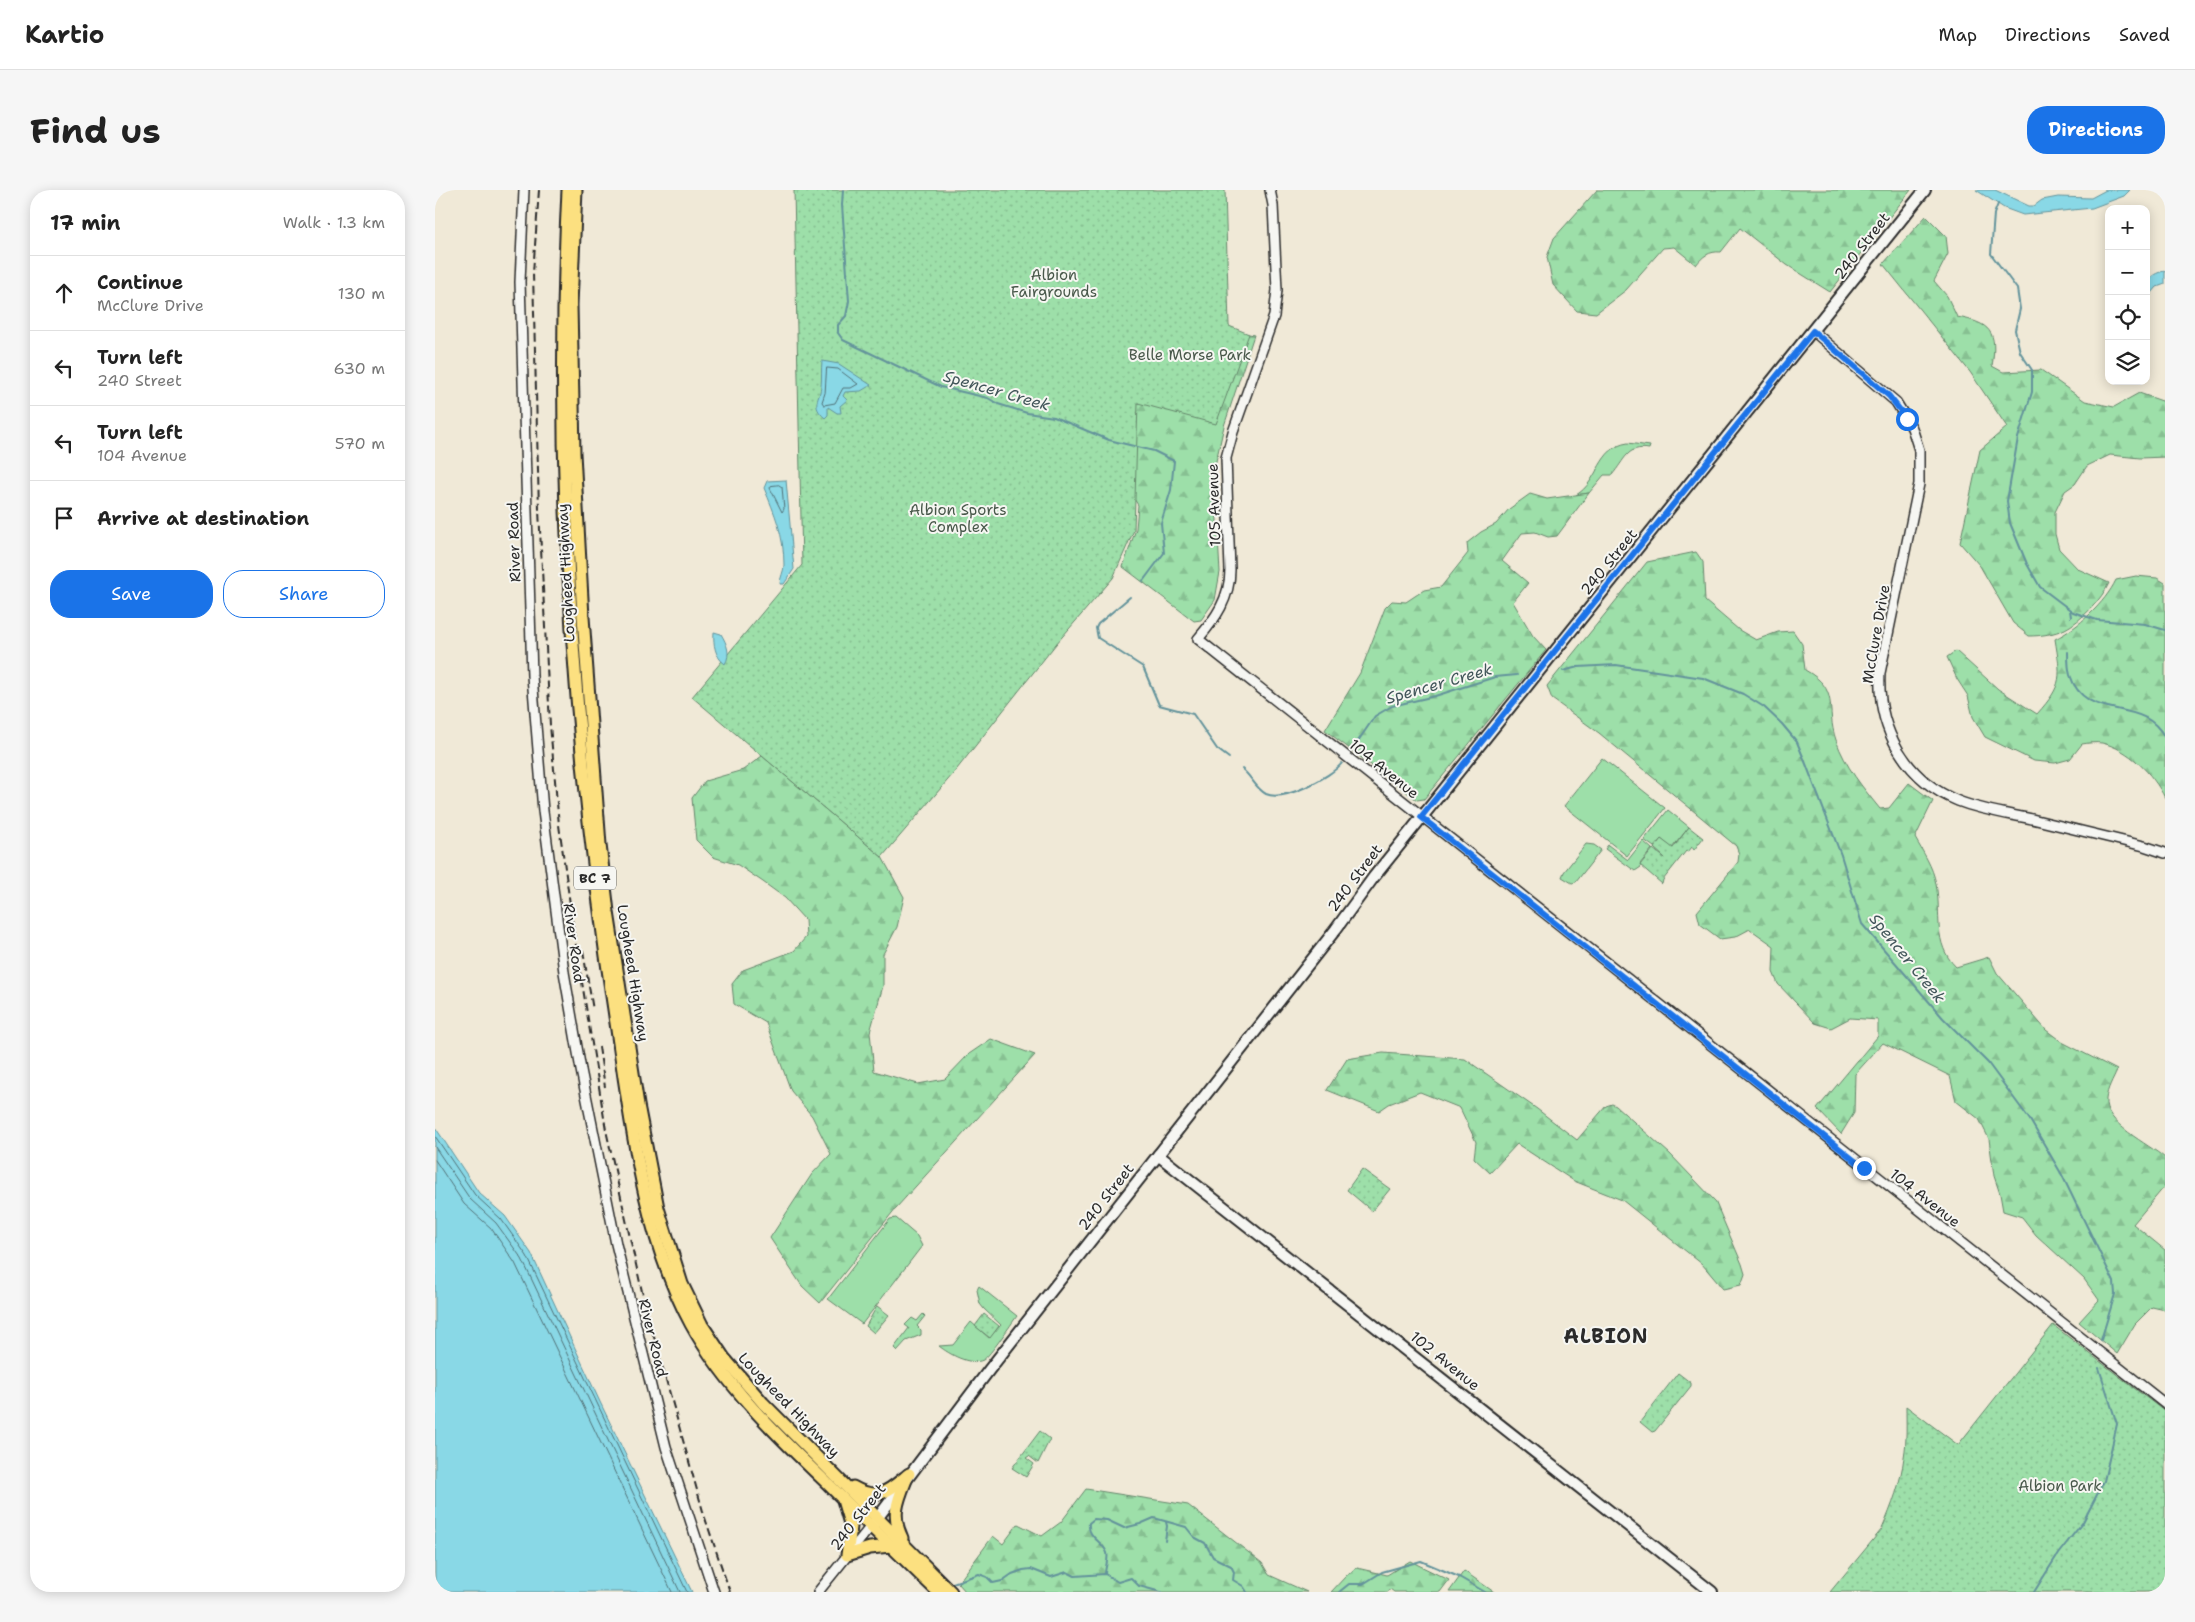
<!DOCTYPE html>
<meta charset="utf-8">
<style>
body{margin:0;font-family:"Shantell Sans",sans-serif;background:#f6f6f6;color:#222}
.controls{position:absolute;right:15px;top:15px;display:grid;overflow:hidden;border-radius:10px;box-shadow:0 2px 12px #0003}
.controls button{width:45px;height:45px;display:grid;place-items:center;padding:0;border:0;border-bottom:1px solid #e0e0e0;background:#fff;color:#222;font:25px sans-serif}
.stop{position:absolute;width:15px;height:15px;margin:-11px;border:4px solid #1a73e8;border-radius:50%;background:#fff}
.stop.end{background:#1a73e8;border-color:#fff;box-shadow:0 1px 5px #0008}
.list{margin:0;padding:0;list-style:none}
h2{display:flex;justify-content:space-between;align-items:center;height:65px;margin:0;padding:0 20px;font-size:21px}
h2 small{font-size:16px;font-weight:400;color:#767676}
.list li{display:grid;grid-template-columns:32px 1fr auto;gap:15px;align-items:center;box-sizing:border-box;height:75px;padding:0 20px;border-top:1px solid #e0e0e0}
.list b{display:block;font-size:19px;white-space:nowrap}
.list p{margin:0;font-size:16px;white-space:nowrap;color:#767676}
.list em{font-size:16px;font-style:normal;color:#767676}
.actions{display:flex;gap:10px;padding:15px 20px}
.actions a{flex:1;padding:11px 0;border:1px solid #1a73e8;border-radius:20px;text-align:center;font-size:18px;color:#1a73e8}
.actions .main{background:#1a73e8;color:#fff}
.icon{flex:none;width:28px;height:28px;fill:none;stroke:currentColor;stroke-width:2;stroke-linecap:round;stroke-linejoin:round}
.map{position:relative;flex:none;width:1730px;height:1402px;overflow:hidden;border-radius:20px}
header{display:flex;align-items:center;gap:30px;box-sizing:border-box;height:70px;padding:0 25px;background:#fff;border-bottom:1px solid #e0e0e0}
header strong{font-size:24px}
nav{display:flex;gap:28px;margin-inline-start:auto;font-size:18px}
.intro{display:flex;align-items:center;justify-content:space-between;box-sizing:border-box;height:120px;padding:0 30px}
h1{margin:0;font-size:35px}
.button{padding:12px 22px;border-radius:20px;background:#1a73e8;color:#fff;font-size:18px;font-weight:700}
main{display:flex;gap:30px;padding:0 30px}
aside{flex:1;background:#fff;border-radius:20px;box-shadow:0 2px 12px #0003}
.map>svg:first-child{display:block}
</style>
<header>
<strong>Kartio</strong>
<nav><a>Map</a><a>Directions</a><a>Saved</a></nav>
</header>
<div class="intro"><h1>Find us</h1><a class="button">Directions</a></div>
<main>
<aside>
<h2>17 min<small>Walk · 1.3 km</small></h2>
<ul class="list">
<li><svg class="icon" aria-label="ahead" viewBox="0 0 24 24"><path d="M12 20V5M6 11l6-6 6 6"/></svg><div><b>Continue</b><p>McClure Drive</p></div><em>130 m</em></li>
<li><svg class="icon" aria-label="left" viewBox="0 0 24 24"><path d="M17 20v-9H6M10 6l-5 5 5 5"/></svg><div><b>Turn left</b><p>240 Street</p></div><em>630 m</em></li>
<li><svg class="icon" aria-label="left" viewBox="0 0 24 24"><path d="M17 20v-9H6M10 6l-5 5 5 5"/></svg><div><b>Turn left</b><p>104 Avenue</p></div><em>570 m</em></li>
<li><svg class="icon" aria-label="arrive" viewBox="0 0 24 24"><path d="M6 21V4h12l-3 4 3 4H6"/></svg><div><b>Arrive at destination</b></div></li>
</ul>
<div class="actions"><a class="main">Save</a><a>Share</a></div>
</aside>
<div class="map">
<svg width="1730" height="1402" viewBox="0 0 1730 1402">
<defs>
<pattern id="forest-firs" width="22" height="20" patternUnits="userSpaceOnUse" patternTransform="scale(1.25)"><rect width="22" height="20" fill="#9ddfa9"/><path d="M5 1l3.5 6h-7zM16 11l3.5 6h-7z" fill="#87c092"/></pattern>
<pattern id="park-dots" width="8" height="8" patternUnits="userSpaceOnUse" patternTransform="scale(1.25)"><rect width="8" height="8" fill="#9ddfa9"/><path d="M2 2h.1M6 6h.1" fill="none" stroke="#87c092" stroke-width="1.8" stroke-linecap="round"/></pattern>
</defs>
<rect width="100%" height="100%" fill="#f0e9d7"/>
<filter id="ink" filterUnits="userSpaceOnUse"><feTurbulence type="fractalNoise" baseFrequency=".02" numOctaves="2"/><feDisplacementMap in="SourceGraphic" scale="10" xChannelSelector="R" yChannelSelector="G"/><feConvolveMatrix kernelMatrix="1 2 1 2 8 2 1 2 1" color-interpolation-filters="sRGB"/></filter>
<g filter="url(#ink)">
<g fill="#9ddfa9" stroke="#64856a">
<path d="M 1193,253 L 1215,256 L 1214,259 C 1192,255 1190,270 1177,285 L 1169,285 L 1154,303 L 1141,305 C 1164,292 1163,257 1193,253 Z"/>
<path d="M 1167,568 L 1230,618 L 1192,666 L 1129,616 Z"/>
<path d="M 1233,620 L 1254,637 L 1237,658 L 1226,649 L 1219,657 L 1209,650 Z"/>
<path d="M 1208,651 L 1217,659 L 1205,674 L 1206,677 L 1200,681 L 1170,659 L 1173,655 L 1193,670 Z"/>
<path d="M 1151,654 L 1159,655 L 1166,660 L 1141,692 L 1137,693 L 1127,687 L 1129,682 Z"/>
<path d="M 461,1028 L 482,1046 L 487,1056 L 427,1134 L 393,1109 L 455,1029 Z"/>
<path d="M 544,1096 L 582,1126 C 576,1134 555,1166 548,1170 C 535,1176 514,1164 504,1156 L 518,1155 L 536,1132 L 554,1148 L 566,1135 L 549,1119 L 545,1114 L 542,1100 Z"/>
<path d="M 488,1124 L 490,1126 L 482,1136 L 486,1140 L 486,1145 L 471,1151 L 462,1161 L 459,1158 L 474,1138 L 470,1135 L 477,1128 L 482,1131 Z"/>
</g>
<g fill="url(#forest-firs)" stroke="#64856a">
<path d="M 1162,0 L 1476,0 L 1395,102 L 1352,75 L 1305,38 L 1286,62 C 1274,61 1268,66 1261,75 L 1239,57 L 1228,58 L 1191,100 L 1161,123 L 1142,121 L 1118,95 L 1112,67 L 1119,48 Z"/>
<path d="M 1491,26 L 1511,46 L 1513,64 L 1499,91 L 1512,106 L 1522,127 C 1555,133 1563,141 1557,176 L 1568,182 L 1606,180 L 1650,211 L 1679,217 L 1704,203 L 1730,212 L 1730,267 L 1705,268 L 1675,265 L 1652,276 L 1640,294 L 1630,301 L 1620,322 L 1620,344 L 1624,359 L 1643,379 L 1674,393 C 1667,409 1646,431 1630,439 C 1619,444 1606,446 1594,446 L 1578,433 L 1545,376 L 1525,353 L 1545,260 L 1572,237 L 1535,182 L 1448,74 Z"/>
<path d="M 688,83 L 799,141 L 819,145 L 789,236 L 779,280 L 785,382 L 780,410 L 766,430 L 759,431 L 688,377 L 701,339 L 703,315 L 694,301 Z"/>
<path d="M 1154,303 L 1122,346 L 1113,347 L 1100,342 L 1087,343 L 1067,371 L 1093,393 L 1078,412 L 1098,446 L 1111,460 L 989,609 L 982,610 L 890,540 L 925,483 L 950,418 L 957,411 L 971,412 L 989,400 L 1006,397 L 1033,363 L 1032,353 L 1046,342 L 1061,334 L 1074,319 L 1095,304 L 1112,309 Z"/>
<path d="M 1261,362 L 1268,372 L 1270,411 L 1304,440 L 1321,450 L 1343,442 L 1358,441 L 1367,454 L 1370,480 C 1406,500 1390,518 1401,550 C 1410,576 1428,598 1445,619 L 1454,618 L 1474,593 L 1498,611 L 1480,648 C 1488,662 1498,677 1501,694 C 1507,725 1497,753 1521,777 L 1554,767 L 1562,783 L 1611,840 L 1627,852 L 1682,880 C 1678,889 1672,899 1671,909 C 1668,933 1714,954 1730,968 L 1730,996 L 1698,1034 L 1730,1060 L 1730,1120 L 1717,1117 L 1700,1134 L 1682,1164 L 1644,1132 L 1664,1110 L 1649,1089 L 1601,1045 L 1587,1027 L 1568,1021 L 1565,1004 L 1559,986 L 1554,949 L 1544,929 L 1521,911 L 1515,886 L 1448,853 L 1420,884 L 1419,923 L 1406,944 L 1382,919 L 1443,846 L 1443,830 L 1415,828 L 1396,838 L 1380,833 L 1343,794 L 1338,782 L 1339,756 L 1315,739 L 1300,747 L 1285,749 L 1265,734 L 1262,722 L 1303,672 L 1304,664 L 1301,656 L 1164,543 L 1117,509 L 1112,496 L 1212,372 Z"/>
<path d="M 1701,386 L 1722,388 L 1730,393 L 1730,608 C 1718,584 1694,559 1667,553 C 1661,552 1653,553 1647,554 L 1635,569 L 1620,573 L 1599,571 L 1550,547 L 1538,527 L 1533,506 L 1522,489 L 1512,467 L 1521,461 L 1563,499 L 1602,524 C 1629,494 1626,487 1620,449 C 1643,438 1670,413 1681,390 Z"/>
<path d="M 327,566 L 447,667 L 469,707 L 462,737 L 448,764 L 448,796 L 435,842 L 439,881 L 483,894 L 510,889 L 534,864 L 556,849 L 600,865 L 461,1018 L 385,1113 L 367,1096 L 335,1048 L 377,984 L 396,964 L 377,926 L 356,901 L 331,833 L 299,814 L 297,794 L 308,780 L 359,761 L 371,747 L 370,730 L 350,708 L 328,692 L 303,675 L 278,667 L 261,650 L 257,608 L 270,591 L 308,580 Z"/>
<path d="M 948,863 L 1030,869 L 1102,919 L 1142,950 L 1171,916 L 1177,914 L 1181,916 L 1235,964 L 1280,1011 L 1307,1074 L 1310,1084 L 1306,1095 L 1288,1099 L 1267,1074 L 1187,1010 L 1139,991 L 1082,954 L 1055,983 L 1039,968 L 1041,952 L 1025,918 L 985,902 L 954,914 L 944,921 L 892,900 L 912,869 Z"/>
<path d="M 651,1299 L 753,1315 L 827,1373 L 834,1385 L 872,1402 L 531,1402 L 523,1393 L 558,1346 L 568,1354 L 583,1334 L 607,1346 L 626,1332 Z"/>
<path d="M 975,1371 L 1014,1390 L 1005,1402 L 959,1402 L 955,1399 L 953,1402 L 896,1402 L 911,1386 L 922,1378 L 952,1385 Z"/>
<path d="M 1029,1381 L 1059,1402 L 1014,1402 Z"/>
</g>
<g fill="url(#park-dots)" stroke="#64856a">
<path d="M 359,0 L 790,0 L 794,136 L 814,144 L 781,234 L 703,213 L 699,340 L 678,388 L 621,454 L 518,584 L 447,667 L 257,507 L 367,375 Z"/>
<path d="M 1254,637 L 1268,648 L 1259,660 L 1257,657 L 1253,662 L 1251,661 L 1228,690 L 1227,694 L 1205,675 L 1218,659 L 1230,668 L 1219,658 L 1226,649 L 1238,658 Z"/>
<path d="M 927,979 L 955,999 L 937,1021 L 912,1000 Z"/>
<path d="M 442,1116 L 454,1125 L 439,1143 L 431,1136 Z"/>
<path d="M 549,1124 L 564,1136 L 555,1148 L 540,1136 Z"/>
<path d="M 1618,1135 L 1730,1222 L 1730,1402 L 1395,1402 L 1447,1339 C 1457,1316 1466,1292 1469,1267 C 1472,1251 1471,1233 1471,1216 L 1523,1255 Z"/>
<path d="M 1243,1183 L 1256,1193 L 1256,1196 L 1220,1241 L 1217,1242 L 1205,1232 Z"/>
<path d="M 605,1241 L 615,1249 L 603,1273 L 594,1266 L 591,1268 L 599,1274 L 591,1287 L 577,1278 Z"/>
</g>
<g fill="#89d8e6" stroke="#63939b">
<path d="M 1541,0 L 1560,0 L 1594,16 L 1599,16 L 1607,10 L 1623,7 L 1656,8 L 1671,0 L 1695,0 L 1689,6 L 1657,18 L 1588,25 L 1569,18 Z"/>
<path d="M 1730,81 L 1730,94 L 1722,97 L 1711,110 C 1711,94 1712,84 1730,81 Z"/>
<path d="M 387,171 L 404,174 L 436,195 L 426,201 L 410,202 L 408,206 L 412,210 L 405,216 L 406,223 L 402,223 L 393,217 L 393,225 L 390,228 C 375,215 385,210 386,196 C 387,188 386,180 387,171 Z"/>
<path d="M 351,290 L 359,379 L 349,394 L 345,394 C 345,387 349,382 349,375 C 349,345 340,324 329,298 L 332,291 Z"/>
<path d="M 279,442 L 286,444 C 292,454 296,464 290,474 C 280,467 278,454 279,442 Z"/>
<path d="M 0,937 L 44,1003 L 70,1026 L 96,1063 L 165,1212 L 257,1402 L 0,1402 Z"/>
</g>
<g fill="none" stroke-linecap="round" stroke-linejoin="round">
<g stroke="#517076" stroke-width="1">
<path d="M 392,178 L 403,179 L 423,194 L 416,198 L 408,198 L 400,213 L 389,215 L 387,212 L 390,203 Z"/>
<path d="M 344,295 L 347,297 L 349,319 L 347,322 L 335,298 L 336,296 Z"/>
<path d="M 0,946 L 40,1005 L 66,1029 L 92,1066 L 252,1402"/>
<path d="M 0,957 L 35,1009 L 61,1033 L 87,1069 L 245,1402"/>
<path d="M 0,970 L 29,1014 L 56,1038 L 80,1073 L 237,1402"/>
</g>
<g stroke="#63939b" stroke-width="2">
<path d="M 408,0 L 407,15 L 414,111 L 411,126 L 403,135 L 403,143 L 408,150 L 506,197 L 553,208 L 563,214 L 592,223 L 619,227 L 674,250 L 719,261 L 739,271 L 736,300 L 726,333 L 729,363 L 708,391"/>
<path d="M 1563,14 L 1559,24 L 1556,64 L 1582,99 L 1585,119 L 1580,140 L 1585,162 L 1597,180 L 1597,202 L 1583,248 L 1572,311 L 1575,333 L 1592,374 L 1605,397 L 1638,422 L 1662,430 L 1710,434 L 1730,440"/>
<path d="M 695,407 L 663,434 L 661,438 L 663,448 L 708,477 L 724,515 L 758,524 L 782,559 L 794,568"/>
<path d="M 1635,420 L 1636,427"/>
<path d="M 1633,462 C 1633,470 1633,478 1635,485 C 1651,535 1708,504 1730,548"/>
<path d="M 1128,481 L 1143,477 L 1181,475 L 1268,488 L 1308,504 L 1329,517 L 1347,534 L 1362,552 L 1371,574 L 1406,665 L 1427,734 L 1508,828 L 1553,873 L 1595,930 L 1627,985 L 1679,1092 L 1680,1104 L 1666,1150"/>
<path d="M 919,557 L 940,526 L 957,516 L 1000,506 L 1060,487 L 1082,485"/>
<path d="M 807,579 C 816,586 821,599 831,604 C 849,612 896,587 907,573"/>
<path d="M 730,1351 L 732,1336 L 731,1332"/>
<path d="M 670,1384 C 670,1377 674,1369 672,1363 C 668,1351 652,1348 654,1333 L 659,1329 L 672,1330 L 689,1338 L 705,1334 L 719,1328 L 751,1337 L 759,1347 L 770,1353 L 778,1367 L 796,1376 L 799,1382 L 798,1390 L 808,1396 L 812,1402"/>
<path d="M 515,1394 L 544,1384 L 552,1387 L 558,1393 L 567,1391 L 577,1384 L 588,1380 L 596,1379 L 616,1387 L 632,1382 L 640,1386 L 670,1384 L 683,1392 L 696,1388 L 704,1396 L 726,1402"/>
<path d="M 904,1402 L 914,1394 L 928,1394 L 947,1382 L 986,1371 L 1024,1387 L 1050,1402"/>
<path d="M 1599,1402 L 1623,1364 L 1648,1332 L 1669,1291 L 1682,1234 L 1664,1178"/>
</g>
<defs>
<g id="tertiary">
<path d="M 89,0 L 85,92 L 97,486 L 108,621 L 129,782 L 146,880 L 181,1054 L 231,1257 L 279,1402"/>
<path d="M 835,0 L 838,15 L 842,100 L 839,126 L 798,242 L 791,268 L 795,380 C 795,408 781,428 763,449 L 1730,1214"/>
<path d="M 1378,141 L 1461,212 L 1477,238 L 1484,260 L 1484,294 L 1445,483 C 1442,539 1471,590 1523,611 C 1546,620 1573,624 1597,629 C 1635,638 1672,647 1709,656 L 1730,663"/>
<path d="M 383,1402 L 436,1336"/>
</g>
<g id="secondary">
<path d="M 723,965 L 1277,1402"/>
<path d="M 438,1334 L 554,1180 L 901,739 L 938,688 L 1490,0"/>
</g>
<g id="trunk">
<path d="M 133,0 C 119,278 138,558 181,833 C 196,932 208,1046 256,1134 C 290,1196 344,1247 394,1295 C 430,1331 466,1366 503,1402"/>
<path d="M 141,0 L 136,115 L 139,263 L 148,427 L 165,655 L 173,722 L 203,915 L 223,1018 L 247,1094 L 267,1135 L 289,1168 L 328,1213 L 516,1402"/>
<path d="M 418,1297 C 444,1312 453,1301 474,1284"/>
<path d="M 408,1310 L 416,1337 L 412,1365 L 435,1358 L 456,1356"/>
<path d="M 467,1348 C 455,1324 464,1308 473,1285"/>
</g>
</defs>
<use href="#tertiary" stroke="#2b2b2b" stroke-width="12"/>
<use href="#secondary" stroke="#2b2b2b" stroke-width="14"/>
<use href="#trunk" stroke="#2b2b2b" stroke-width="15"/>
<use href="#tertiary" stroke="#f6f6f2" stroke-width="9"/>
<use href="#secondary" stroke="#f6f6f2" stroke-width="10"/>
<use href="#trunk" stroke="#fce080" stroke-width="11"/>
<g stroke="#2b2b2b" stroke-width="2" stroke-dasharray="8 4" stroke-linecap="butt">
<path d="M 104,0 L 98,83 L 104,320 L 115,535 L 124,635 L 139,743 L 171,940 L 210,1115 L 269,1325 L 295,1402"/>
<path d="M 148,761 L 158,820"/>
<path d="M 164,857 L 170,897"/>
</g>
</g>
</g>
<g fill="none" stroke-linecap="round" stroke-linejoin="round" filter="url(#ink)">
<path stroke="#1a73e8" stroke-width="6" d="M 1429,978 L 986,627 L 1378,141 L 1454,206 L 1472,229"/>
</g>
<g text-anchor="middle" stroke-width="4" stroke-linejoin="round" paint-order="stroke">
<rect fill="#f6f6f2" stroke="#686867" stroke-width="1" x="139" y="676.5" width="42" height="23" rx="4"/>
<g font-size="14" font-weight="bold" fill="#2b2b2b">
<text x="160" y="693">BC 7</text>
</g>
<g font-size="15" fill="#2b2b2b" stroke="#f6f6f2">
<text transform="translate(1427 56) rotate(-52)" y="5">240 Street</text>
<text transform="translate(779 315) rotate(-92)" y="5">105 Avenue</text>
<text transform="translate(79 352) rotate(-92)" y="5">River Road</text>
<text transform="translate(1174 372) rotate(-51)" y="5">240 Street</text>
<text transform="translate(131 383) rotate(-93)" y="5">Lougheed Highway</text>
<text transform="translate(1441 444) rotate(-80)" y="5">McClure Drive</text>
<text transform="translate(949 579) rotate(39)" y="5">104 Avenue</text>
<text transform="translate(920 688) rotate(-53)" y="5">240 Street</text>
<text transform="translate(139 753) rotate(82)" y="5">River Road</text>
<text transform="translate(198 783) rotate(81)" y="5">Lougheed Highway</text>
<text transform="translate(671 1007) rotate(-52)" y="5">240 Street</text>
<text transform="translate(1490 1008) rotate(38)" y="5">104 Avenue</text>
<text transform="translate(218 1148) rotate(76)" y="5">River Road</text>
<text transform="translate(1010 1171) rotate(39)" y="5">102 Avenue</text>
<text transform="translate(354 1215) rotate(46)" y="5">Lougheed Highway</text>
<text transform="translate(423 1327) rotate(-52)" y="5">240 Street</text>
</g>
<g font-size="15" fill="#48584a" stroke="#f6f6f2">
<text x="619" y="90">Albion<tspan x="619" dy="17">Fairgrounds</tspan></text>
<text x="755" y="170">Belle Morse Park</text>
<text x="523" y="325">Albion Sports<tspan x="523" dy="17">Complex</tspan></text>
<text x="1625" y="1301">Albion Park</text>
</g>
<g font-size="16" font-style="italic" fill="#42565a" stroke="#f6f6f2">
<text transform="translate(562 200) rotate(16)" y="6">Spencer Creek</text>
<text transform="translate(1004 493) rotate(-16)" y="6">Spencer Creek</text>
<text transform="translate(1473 768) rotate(51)" y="6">Spencer Creek</text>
</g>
<g font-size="20" font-weight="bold" letter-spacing="1" fill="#2b2b2b" stroke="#f6f6f2">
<text x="1171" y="1153">ALBION</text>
</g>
</g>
</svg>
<div class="controls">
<button>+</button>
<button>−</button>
<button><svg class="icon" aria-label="locate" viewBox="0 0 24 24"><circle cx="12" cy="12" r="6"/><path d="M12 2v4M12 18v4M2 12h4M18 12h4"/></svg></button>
<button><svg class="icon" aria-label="layers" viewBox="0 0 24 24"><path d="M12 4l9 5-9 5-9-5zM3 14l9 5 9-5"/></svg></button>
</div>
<div class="stop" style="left:1472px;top:229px"></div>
<div class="stop end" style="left:1429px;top:978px"></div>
</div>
</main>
